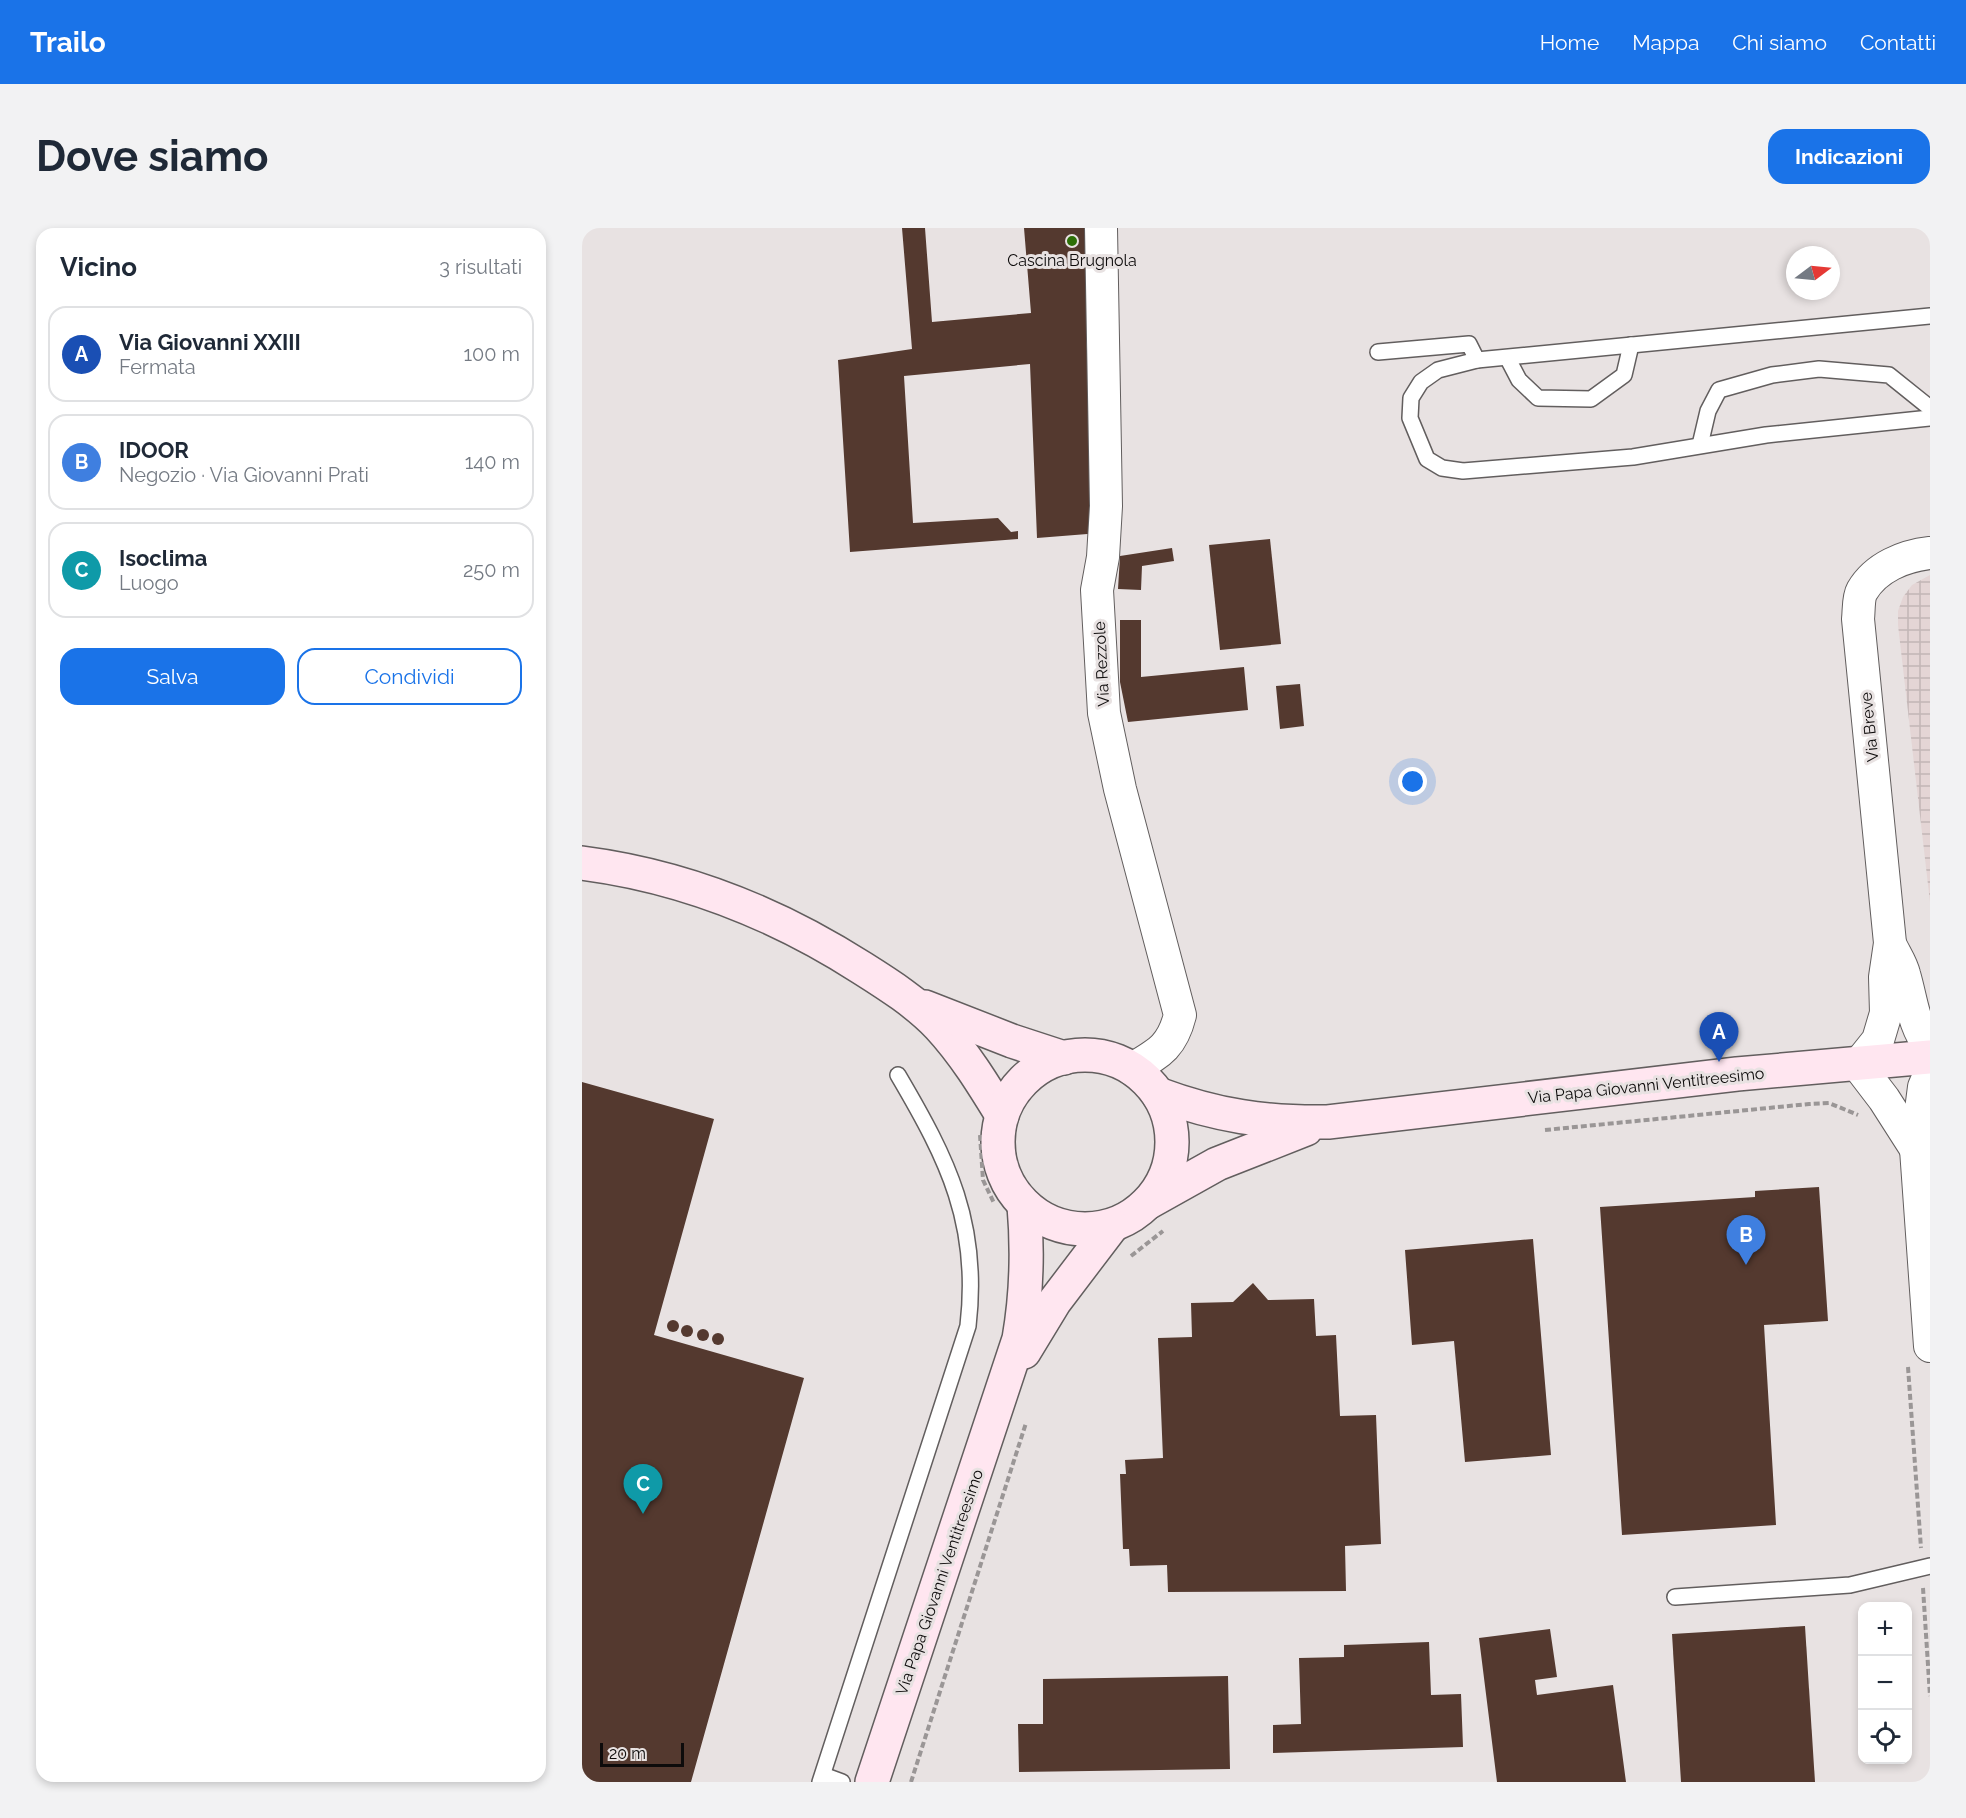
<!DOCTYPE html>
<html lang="it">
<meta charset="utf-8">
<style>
body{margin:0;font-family:Raleway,sans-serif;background:#f2f2f3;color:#1f2937}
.controls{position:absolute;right:18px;bottom:18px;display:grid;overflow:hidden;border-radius:12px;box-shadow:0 3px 9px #0003}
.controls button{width:54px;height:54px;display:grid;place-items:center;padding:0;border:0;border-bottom:2px solid #e0e1e3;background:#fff;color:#1f2937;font:30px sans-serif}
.compass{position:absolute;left:1204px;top:18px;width:54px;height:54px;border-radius:50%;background:#fff;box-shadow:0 3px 9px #0003;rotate:74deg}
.scale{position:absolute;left:18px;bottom:15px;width:84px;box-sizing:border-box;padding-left:6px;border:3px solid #0d0b0b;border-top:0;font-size:16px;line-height:21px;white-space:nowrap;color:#0d0b0b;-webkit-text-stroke:4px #e8e2e2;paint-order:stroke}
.you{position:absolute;left:831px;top:554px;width:21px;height:21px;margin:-15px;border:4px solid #fff;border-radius:50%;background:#1a73e8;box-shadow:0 0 0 9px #1a73e833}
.badge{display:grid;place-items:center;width:39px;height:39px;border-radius:50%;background:#1a73e8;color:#fff;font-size:20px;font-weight:700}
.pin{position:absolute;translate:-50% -50px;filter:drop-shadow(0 2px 3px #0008)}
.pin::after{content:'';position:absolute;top:32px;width:21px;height:18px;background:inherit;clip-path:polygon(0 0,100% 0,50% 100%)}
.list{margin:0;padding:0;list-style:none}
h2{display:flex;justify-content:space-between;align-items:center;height:78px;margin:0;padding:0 24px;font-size:26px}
h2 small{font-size:20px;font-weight:400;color:#747a83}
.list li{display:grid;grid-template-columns:39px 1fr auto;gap:18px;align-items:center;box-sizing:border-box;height:96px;margin:0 12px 12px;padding:0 12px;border:2px solid #e0e1e3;border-radius:18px}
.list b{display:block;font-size:22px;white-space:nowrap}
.list p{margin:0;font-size:20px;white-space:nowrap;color:#747a83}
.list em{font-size:20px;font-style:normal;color:#747a83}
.actions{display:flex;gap:12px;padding:18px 24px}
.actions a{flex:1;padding:14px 0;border:2px solid #1a73e8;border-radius:18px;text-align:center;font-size:21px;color:#1a73e8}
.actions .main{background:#1a73e8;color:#fff}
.icon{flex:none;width:33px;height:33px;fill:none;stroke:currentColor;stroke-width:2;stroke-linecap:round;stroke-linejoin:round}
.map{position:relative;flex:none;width:1348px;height:1554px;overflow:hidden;border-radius:18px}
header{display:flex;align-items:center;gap:36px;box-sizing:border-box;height:84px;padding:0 30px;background:#1a73e8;color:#fff}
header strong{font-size:28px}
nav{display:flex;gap:33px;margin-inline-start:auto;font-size:21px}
.intro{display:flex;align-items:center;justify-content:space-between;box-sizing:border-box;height:144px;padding:0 36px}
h1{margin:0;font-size:42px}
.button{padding:15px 27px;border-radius:18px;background:#1a73e8;color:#fff;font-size:21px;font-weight:700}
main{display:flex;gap:36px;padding:0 36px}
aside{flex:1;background:#fff;border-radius:18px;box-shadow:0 3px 9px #0003}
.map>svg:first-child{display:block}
</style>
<header>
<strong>Trailo</strong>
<nav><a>Home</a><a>Mappa</a><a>Chi siamo</a><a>Contatti</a></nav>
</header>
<div class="intro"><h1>Dove siamo</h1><a class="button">Indicazioni</a></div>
<main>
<aside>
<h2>Vicino<small>3 risultati</small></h2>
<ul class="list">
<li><span class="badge" style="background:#1a4fb4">A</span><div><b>Via Giovanni XXIII</b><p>Fermata</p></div><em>100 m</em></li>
<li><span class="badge" style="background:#3f7fe0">B</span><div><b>IDOOR</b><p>Negozio · Via Giovanni Prati</p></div><em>140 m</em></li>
<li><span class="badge" style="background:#0f9aa8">C</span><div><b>Isoclima</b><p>Luogo</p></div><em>250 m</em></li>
</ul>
<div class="actions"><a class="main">Salva</a><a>Condividi</a></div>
</aside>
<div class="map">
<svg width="1348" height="1554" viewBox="0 0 1348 1554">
<defs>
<pattern id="industrial-grid" width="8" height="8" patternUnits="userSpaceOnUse" patternTransform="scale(1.5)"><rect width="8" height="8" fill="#e4d5d5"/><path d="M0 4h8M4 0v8" fill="none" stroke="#c2b6b6"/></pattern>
</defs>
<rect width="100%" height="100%" fill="#e8e2e2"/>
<path fill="url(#industrial-grid)" d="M 1348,347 L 1348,674 L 1316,397 L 1316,383 L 1321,369 L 1330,357 Z"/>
<g fill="#54392f">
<path d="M 320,0 L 343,0 L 350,94 L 449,85 L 442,0 L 505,0 L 515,108 L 504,109 L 518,305 L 455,310 L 448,136 L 322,148 L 331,295 L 416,290 L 429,304 L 436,303 L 436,311 L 268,324 L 256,132 L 330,121 Z"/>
<path d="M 688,311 L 699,416 L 638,422 L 627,317 Z"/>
<path d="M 590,320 L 592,333 L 560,338 L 559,362 L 536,361 L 538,328 Z"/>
<path d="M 538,392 L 559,392 L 559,449 L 662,439 L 666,482 L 546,494 L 538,454 Z"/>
<path d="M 718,456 L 722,498 L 698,501 L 694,458 Z"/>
<path d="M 0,854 L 132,891 L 72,1107 L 222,1150 L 109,1554 L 0,1554 Z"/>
<path d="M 1237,959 L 1246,1093 L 1182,1097 L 1194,1297 L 1040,1307 L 1018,979 L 1173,969 L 1173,963 Z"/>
<path d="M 951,1011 L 969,1227 L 883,1234 L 872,1113 L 830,1117 L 823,1022 Z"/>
<path d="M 671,1055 L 686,1072 L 732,1071 L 734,1108 L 754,1107 L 758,1188 L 794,1187 L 799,1316 L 763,1318 L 764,1363 L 586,1364 L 585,1337 L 548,1338 L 547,1321 L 541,1321 L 538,1246 L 544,1246 L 543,1232 L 581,1230 L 576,1110 L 610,1109 L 609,1075 L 651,1074 Z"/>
<circle cx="91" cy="1098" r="6"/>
<circle cx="105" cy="1103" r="6"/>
<circle cx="121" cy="1107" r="6"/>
<circle cx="136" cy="1111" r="6"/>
<path d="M 1223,1398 L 1233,1554 L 1099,1554 L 1090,1406 Z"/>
<path d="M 968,1401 L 975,1449 L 953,1452 L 955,1467 L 1031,1457 L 1044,1554 L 915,1554 L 897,1410 Z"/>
<path d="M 847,1414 L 849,1467 L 879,1466 L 881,1519 L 691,1525 L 691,1497 L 719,1496 L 717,1430 L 762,1429 L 762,1417 Z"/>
<path d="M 646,1448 L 648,1541 L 437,1544 L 436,1496 L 461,1496 L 461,1451 Z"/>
</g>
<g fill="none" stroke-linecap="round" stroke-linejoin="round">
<defs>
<g id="lane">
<path d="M 1348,88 L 895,132 L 856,142 L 839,154 L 829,170 L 828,190 L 845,231 L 860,240 L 881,243 L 1051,229 L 1184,207 L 1348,190"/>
<path d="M 796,124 L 887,116 L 895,132"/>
<path d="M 926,131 L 937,152 L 956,170 L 1009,171 L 1042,147 L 1049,117"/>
<path d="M 1118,217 L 1126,183 L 1137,162 L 1190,147 L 1237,141 L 1307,147 L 1348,180"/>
<path d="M 1093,1369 L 1268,1357 L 1348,1338"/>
<path d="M 241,1547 L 260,1554"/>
<path d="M 238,1554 L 386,1098 C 398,996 366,932 316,847"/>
</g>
<g id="street">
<path d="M 519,0 L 524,278 L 521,329 L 515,362 L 522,485 L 538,561 L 598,787 C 590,819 577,825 550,841"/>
<path d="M 1310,720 C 1314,728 1320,737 1322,746 C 1330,773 1331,797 1348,819"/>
<path d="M 1348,845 L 1342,859 L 1334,921 L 1348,1118"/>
<path d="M 1334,921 L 1302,871 L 1276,837 L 1296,812 L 1304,785 L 1303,749 L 1308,715 L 1276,391 C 1277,383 1276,370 1280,363 C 1294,339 1322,328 1348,325"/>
</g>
<g id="secondary">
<path d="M 0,635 C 101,648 194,685 280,740 C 307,757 335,775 357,798 C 382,825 401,856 420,887"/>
<path d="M 343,779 L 430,813 L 482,830"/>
<circle cx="503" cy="914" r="87"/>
<path d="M 576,866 C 635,888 683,895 746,894 L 1155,846 L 1348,829"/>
<path d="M 567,974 L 635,936 L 724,901"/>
<path d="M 442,1124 L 473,1073 L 530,998"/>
<path d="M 290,1554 L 437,1111 C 445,1065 446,1023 442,977"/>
</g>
</defs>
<use href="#lane" stroke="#625e5e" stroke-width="18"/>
<use href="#street" stroke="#625e5e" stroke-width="34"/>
<use href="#secondary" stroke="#625e5e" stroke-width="36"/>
<g stroke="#9a9696" stroke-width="4" stroke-dasharray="6 3" stroke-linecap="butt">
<path d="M 963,902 L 1227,876 L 1247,875 L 1276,887"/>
<path d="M 398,907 L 401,952 L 412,975"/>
<path d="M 549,1028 L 581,1003"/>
<path d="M 1326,1139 L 1339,1320"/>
<path d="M 1341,1360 L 1348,1468"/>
<path d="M 329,1554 L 444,1195"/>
</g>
<use href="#lane" stroke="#fff" stroke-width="15"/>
<use href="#street" stroke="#fff" stroke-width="32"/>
<use href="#secondary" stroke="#ffe6f0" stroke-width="33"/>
</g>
<circle fill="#2d6f08" stroke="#e8e2e2" stroke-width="2" cx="490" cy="13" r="6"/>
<g text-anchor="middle" stroke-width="6" stroke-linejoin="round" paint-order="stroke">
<g font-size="16" fill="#0d0b0b" stroke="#e8e2e2">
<text x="490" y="38">Cascina Brugnola</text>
</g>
<g font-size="16" fill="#0d0b0b" stroke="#e8e2e2">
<text transform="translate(519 436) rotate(-93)" y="6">Via Rezzole</text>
<text transform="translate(1287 499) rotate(-96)" y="6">Via Breve</text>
<text transform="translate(1064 857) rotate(-6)" y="6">Via Papa Giovanni Ventitreesimo</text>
<text transform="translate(357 1354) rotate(-71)" y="6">Via Papa Giovanni Ventitreesimo</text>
</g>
</g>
</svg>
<div class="controls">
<button>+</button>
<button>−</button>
<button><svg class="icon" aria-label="locate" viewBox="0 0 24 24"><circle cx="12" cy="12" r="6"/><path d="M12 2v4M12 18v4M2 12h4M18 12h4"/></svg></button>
</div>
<svg class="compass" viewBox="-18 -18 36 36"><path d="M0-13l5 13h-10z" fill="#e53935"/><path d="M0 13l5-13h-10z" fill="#747a83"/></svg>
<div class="scale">20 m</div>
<div class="you"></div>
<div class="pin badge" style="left:1137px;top:834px;background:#1a4fb4">A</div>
<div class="pin badge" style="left:1164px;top:1037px;background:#3f7fe0">B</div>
<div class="pin badge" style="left:61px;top:1286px;background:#0f9aa8">C</div>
</div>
</main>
